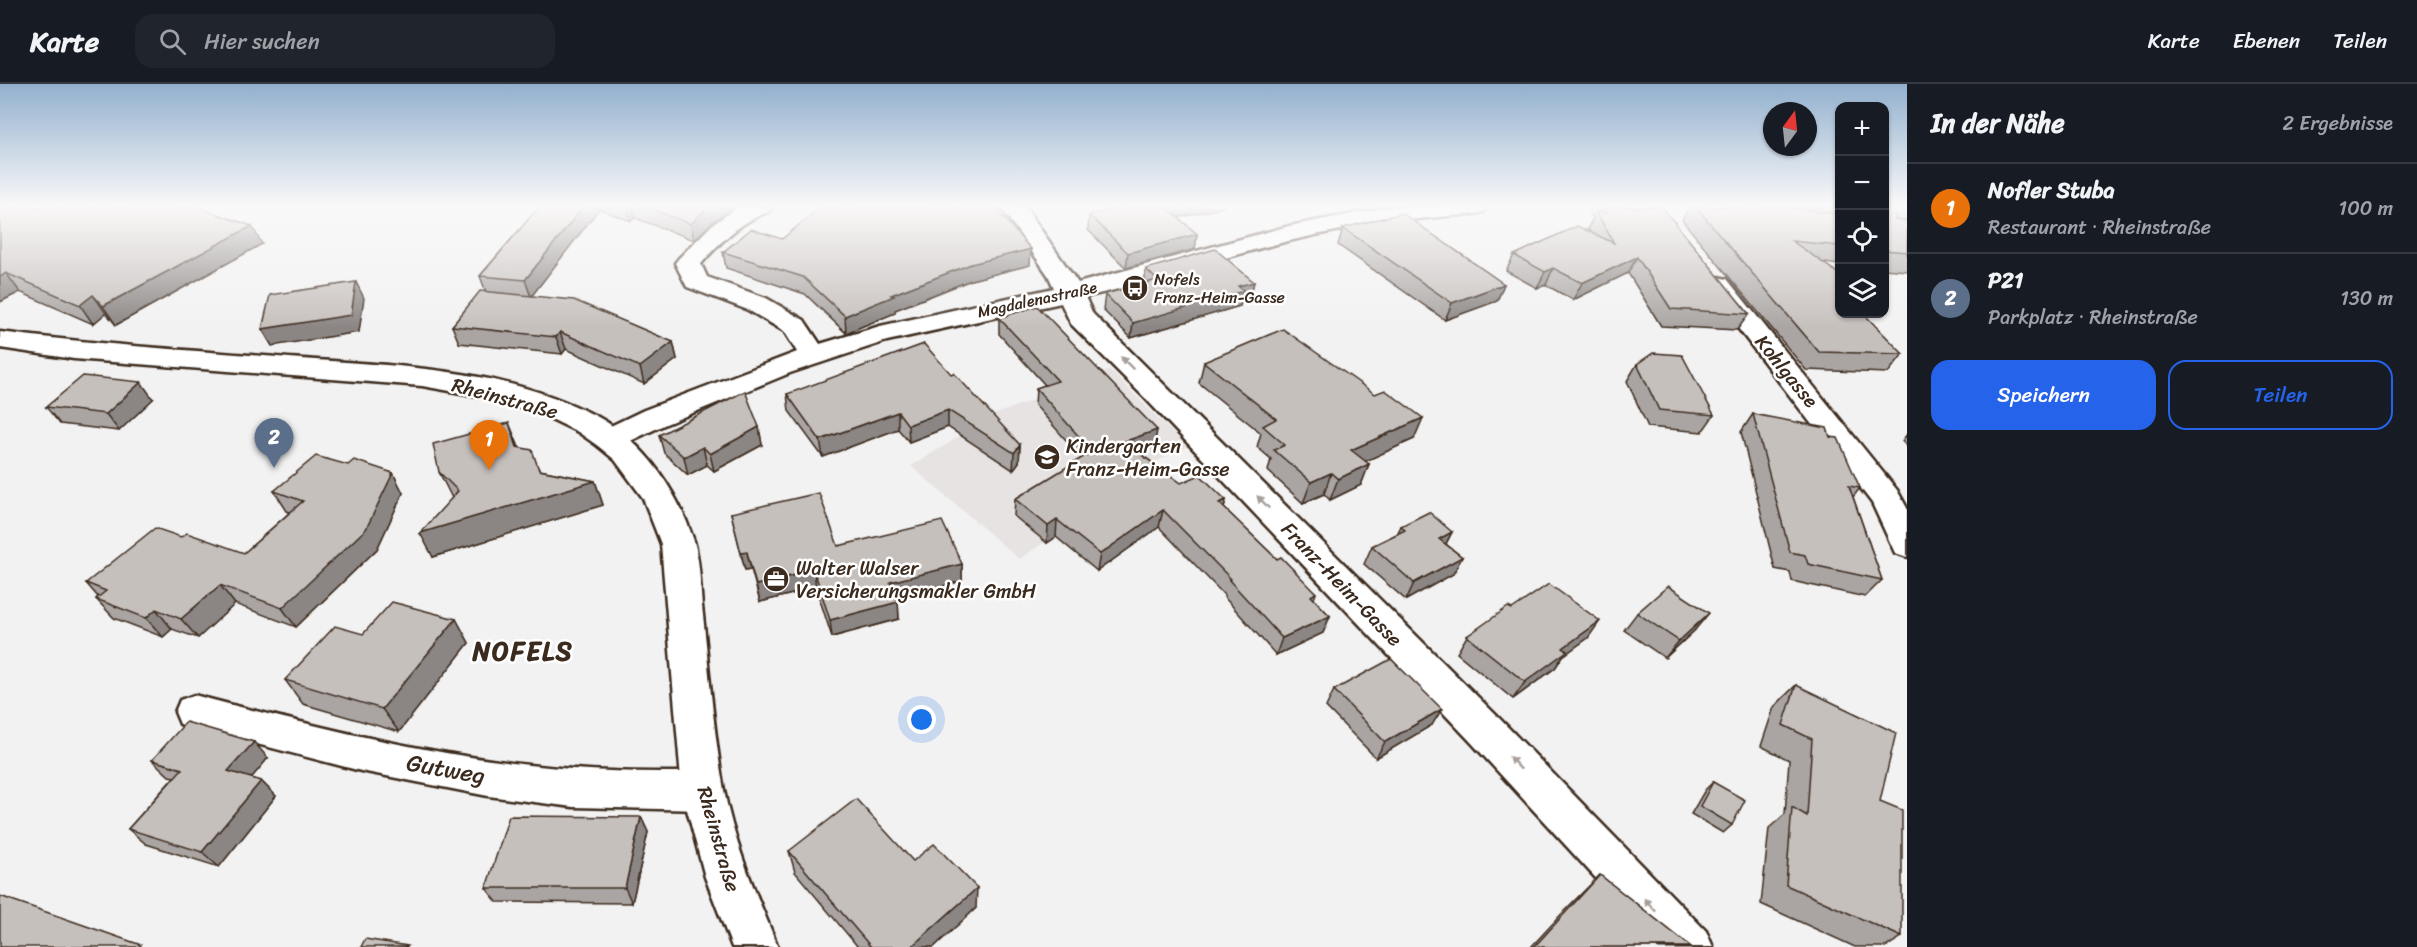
<!DOCTYPE html>
<html lang="de">
<meta charset="utf-8">
<style>
body{margin:0;font-family:Sriracha,sans-serif;background:#20242c;color:#f1f3f6}
.controls{position:absolute;right:18px;top:18px;display:grid;overflow:hidden;border-radius:12px;box-shadow:0 2px 4px #0004}
.controls button{width:54px;height:54px;display:grid;place-items:center;padding:0;border:0;border-bottom:2px solid #363941;background:#171b24;color:#f1f3f6;font:30px sans-serif}
.compass{position:absolute;left:1763px;top:18px;width:54px;height:54px;border-radius:50%;background:#171b24;box-shadow:0 2px 4px #0004;rotate:15deg}
.you{position:absolute;left:922px;top:636px;width:21px;height:21px;margin:-15px;border:4px solid #fff;border-radius:50%;background:#1a73e8;box-shadow:0 0 0 9px #1a73e833}
.badge{display:grid;place-items:center;width:39px;height:39px;border-radius:50%;background:#2563eb;color:#fff;font-size:20px;font-weight:700}
.pin{position:absolute;translate:-50% -50px;filter:drop-shadow(0 2px 3px #0008)}
.pin::after{content:'';position:absolute;top:32px;width:21px;height:18px;background:inherit;clip-path:polygon(0 0,100% 0,50% 100%)}
.list{margin:0;padding:0;list-style:none}
h2{display:flex;justify-content:space-between;align-items:center;height:78px;margin:0;padding:0 24px;font-size:26px}
h2 small{font-size:20px;font-weight:400;color:#9ea1a6}
.list li{display:grid;grid-template-columns:39px 1fr auto;gap:18px;align-items:center;box-sizing:border-box;height:90px;padding:0 24px;border-top:2px solid #363941}
.list b{display:block;font-size:22px;white-space:nowrap}
.list p{margin:0;font-size:20px;white-space:nowrap;color:#9ea1a6}
.list em{font-size:20px;font-style:normal;color:#9ea1a6}
.actions{display:flex;gap:12px;padding:18px 24px}
.actions a{flex:1;padding:14px 0;border:2px solid #2563eb;border-radius:18px;text-align:center;font-size:21px;color:#2563eb}
.actions .main{background:#2563eb;color:#fff}
.icon{flex:none;width:33px;height:33px;fill:none;stroke:currentColor;stroke-width:2;stroke-linecap:round;stroke-linejoin:round}
.map{position:relative;flex:none;width:1907px;height:863px;overflow:hidden}
header{display:flex;align-items:center;gap:36px;box-sizing:border-box;height:84px;padding:0 30px;background:#171b24;border-bottom:2px solid #363941}
header strong{font-size:28px}
nav{display:flex;gap:33px;margin-inline-start:auto;font-size:21px}
.search{width:420px;height:54px;background:#20242c;display:flex;align-items:center;gap:15px;box-sizing:border-box;padding:0 21px;border-radius:18px;color:#9ea1a6;font-size:22px}
main{display:flex}
aside{flex:1;background:#171b24}
.map>svg:first-child{display:block}
</style>
<header>
<strong>Karte</strong>
<div class="search"><svg class="icon" aria-label="search" viewBox="0 0 24 24"><circle cx="10" cy="10" r="6"/><path d="M15 15l6 6"/></svg>Hier suchen</div>
<nav><a>Karte</a><a>Ebenen</a><a>Teilen</a></nav>
</header>
<main>
<div class="map">
<svg width="1907" height="863" viewBox="0 0 1907 863">
<rect width="100%" height="100%" fill="#f3f2f2"/>
<filter id="ink" filterUnits="userSpaceOnUse"><feTurbulence type="fractalNoise" baseFrequency=".0167" numOctaves="2"/><feDisplacementMap in="SourceGraphic" scale="12" xChannelSelector="R" yChannelSelector="G"/><feConvolveMatrix kernelMatrix="1 2 1 2 8 2 1 2 1" color-interpolation-filters="sRGB"/></filter>
<g filter="url(#ink)">
<path fill="#e6e3e2" d="M 1110,286 L 1187,363 L 1139,386 L 1131,402 L 1019,475 L 911,382 L 996,330 Z"/>
<g fill="none" stroke-linecap="round" stroke-linejoin="round">
<defs>
<g id="minor">
<path d="M 738,123 L 772,123 L 768,128 C 740,138 720,158 701,180 L 707,193 L 766,214 L 804,236 L 820,260 L 880,242 L 1054,204 L 1048,191 L 1001,123 L 1025,123 L 1078,199 L 1289,142 L 1389,123 L 1487,123 L 1483,128 L 1475,130 C 1414,134 1353,142 1293,156 C 1223,172 1155,198 1085,213 L 1093,230 L 1498,633 L 1706,847 L 1713,863 L 1659,863 L 1470,657 L 1145,314 L 1071,240 L 1061,219 L 887,257 L 790,289 L 666,340 L 620,362 L 609,365 L 598,362 L 594,355 L 598,348 L 644,326 L 797,268 L 784,247 L 748,226 L 687,203 L 675,179 L 679,174 L 712,141 Z"/>
<path d="M 1718,193 L 1727,195 L 1897,406 L 1907,424 L 1907,473 L 1895,469 L 1872,419 L 1705,201 L 1709,195 Z"/>
<path d="M 194,611 C 305,640 416,668 529,681 C 587,688 645,688 703,688 L 718,694 L 724,707 L 718,720 L 703,726 L 573,723 L 488,712 L 361,687 L 180,640 L 175,628 L 180,616 Z"/>
</g>
<path id="secondary" d="M 0,248 C 100,261 201,267 302,275 C 401,282 508,285 598,333 C 646,359 677,407 694,457 C 700,477 700,502 702,522 C 709,583 713,646 724,706 C 734,760 757,812 778,863 L 732,863 L 705,793 L 682,707 L 661,460 L 643,414 L 615,376 L 598,362 L 578,348 L 539,329 L 484,313 L 422,302 L 74,275 L 0,264 Z"/>
</defs>
<use href="#minor" stroke="#3b2a1e" stroke-width="5"/>
<use href="#secondary" stroke="#3b2a1e" stroke-width="5"/>
<use href="#minor" fill="#fff" fill-rule="evenodd"/>
<use href="#secondary" fill="#fff" fill-rule="evenodd"/>
</g>
<g fill="#aaa5a3" stroke="#3b2a1e" stroke-width="1.5">
<path d="M 0,123 L 262,160 L 116,241 L 106,229 L 93,240 L 20,208 L 0,218 Z"/>
<path d="M 539,123 L 733,123 L 711,139 L 694,156 L 635,134 L 631,137 L 599,125 L 531,212 L 673,258 L 677,275 L 644,300 L 566,265 L 562,270 L 459,259 L 452,242 L 486,208 L 480,192 Z"/>
<path d="M 1120,123 L 1224,123 L 1178,134 L 1197,150 L 1195,165 L 1126,184 L 1088,146 L 1089,131 Z"/>
<path d="M 1591,123 L 1662,123 L 1749,230 L 1737,246 L 1661,242 L 1628,189 L 1573,216 L 1546,201 L 1537,204 L 1506,187 L 1514,171 L 1590,148 L 1588,144 L 1593,134 L 1589,127 Z"/>
<path d="M 1689,123 L 1839,123 L 1839,181 L 1824,179 L 1839,230 L 1903,270 L 1888,289 L 1806,286 L 1682,136 Z"/>
<path d="M 1884,123 L 1907,123 L 1907,187 L 1884,185 Z"/>
<path d="M 1343,144 L 1504,200 L 1497,217 L 1445,236 L 1338,161 Z"/>
<path d="M 782,155 L 1030,181 L 971,196 L 895,226 L 895,229 L 846,249 L 805,210 L 726,184 L 723,168 Z"/>
<path d="M 1146,185 L 1254,198 L 1250,213 L 1242,215 L 1240,222 L 1131,254 L 1103,226 L 1105,210 L 1144,200 Z"/>
<path d="M 999,234 L 1154,363 L 1138,368 L 1181,399 L 1226,416 L 1224,424 L 1277,475 L 1316,509 L 1314,515 L 1330,532 L 1323,549 L 1276,571 L 1224,513 L 1224,511 L 1159,443 L 1097,487 L 1056,453 L 1047,459 L 1014,432 L 1015,415 L 1082,374 L 1035,321 L 1036,304 L 1045,301 L 999,250 Z"/>
<path d="M 1204,278 L 1414,355 L 1365,377 L 1369,380 L 1361,401 L 1330,416 L 1324,410 L 1303,419 L 1268,387 L 1271,375 L 1257,363 L 1261,349 L 1199,299 Z"/>
<path d="M 1637,280 L 1714,331 L 1702,348 L 1648,343 L 1627,297 Z"/>
<path d="M 951,290 L 1020,361 L 1019,378 L 1013,386 L 948,343 L 909,358 L 898,345 L 823,373 L 789,327 L 787,310 Z"/>
<path d="M 153,315 L 119,347 L 60,340 L 46,323 Z"/>
<path d="M 1753,330 L 1830,353 L 1860,404 L 1853,413 L 1882,496 L 1865,513 L 1792,497 L 1790,488 L 1775,485 L 1741,348 Z"/>
<path d="M 759,343 L 762,361 L 714,387 L 707,381 L 688,391 L 664,369 L 659,351 Z"/>
<path d="M 1907,350 L 1907,363 L 1902,357 Z"/>
<path d="M 519,363 L 540,386 L 595,397 L 603,421 L 433,473 L 452,414 L 439,388 Z"/>
<path d="M 348,381 L 393,389 L 403,409 L 377,465 L 296,543 L 235,520 L 198,554 L 172,545 L 163,553 L 114,534 L 96,515 L 98,513 L 86,499 L 181,453 L 244,469 L 290,428 L 287,427 L 274,407 Z"/>
<path d="M 731,429 L 838,462 L 962,480 L 962,497 L 897,514 L 898,518 L 899,535 L 832,553 L 816,504 L 760,518 L 751,485 L 745,486 Z"/>
<path d="M 1401,442 L 1452,448 L 1446,460 L 1462,473 L 1453,490 L 1406,516 L 1364,480 L 1372,462 L 1397,450 Z"/>
<path d="M 1512,525 L 1588,554 L 1563,572 L 1555,584 L 1513,615 L 1457,569 L 1467,552 Z"/>
<path d="M 1637,529 L 1695,546 L 1665,574 L 1624,546 Z"/>
<path d="M 456,535 L 469,559 L 399,648 L 303,620 L 285,596 L 363,550 Z"/>
<path d="M 1796,601 L 1880,717 L 1902,853 L 1886,863 L 1855,863 L 1761,820 L 1769,744 L 1785,730 L 1789,676 L 1761,662 L 1774,623 Z"/>
<path d="M 1334,606 L 1432,641 L 1376,674 L 1326,623 Z"/>
<path d="M 268,674 L 251,694 L 261,697 L 276,712 L 219,783 L 146,760 L 128,745 L 174,693 L 169,692 L 152,676 Z"/>
<path d="M 1713,698 L 1732,741 L 1723,749 L 1691,730 L 1705,706 Z"/>
<path d="M 641,733 L 648,748 L 632,819 L 497,818 L 486,804 Z"/>
<path d="M 789,767 L 913,777 L 976,824 L 934,863 L 858,863 L 795,788 Z"/>
<path d="M 1600,791 L 1691,863 L 1531,863 L 1568,823 Z"/>
</g>
<g fill="#8b8684" stroke="#3b2a1e" stroke-width="1.5">
<path d="M 583,123 L 598,123 L 599,125 L 531,213 L 525,196 Z"/>
<path d="M 627,123 L 633,123 L 635,134 L 631,137 Z"/>
<path d="M 708,123 L 733,123 L 711,139 L 694,156 L 691,140 Z"/>
<path d="M 1177,123 L 1224,123 L 1175,134 Z"/>
<path d="M 252,142 L 262,160 L 116,241 L 103,222 Z"/>
<path d="M 1197,150 L 1195,165 L 1126,184 L 1128,169 Z"/>
<path d="M 1031,165 L 1030,181 L 971,196 L 895,226 L 895,229 L 846,249 L 845,232 L 891,211 L 971,180 Z"/>
<path d="M 1637,173 L 1628,189 L 1573,216 L 1582,199 Z"/>
<path d="M 1553,184 L 1546,201 L 1537,204 L 1545,188 Z"/>
<path d="M 6,189 L 20,208 L 0,218 L 0,193 Z"/>
<path d="M 356,198 L 364,214 L 359,248 L 272,262 L 262,245 Z"/>
<path d="M 1254,198 L 1250,213 L 1242,215 L 1240,222 L 1131,254 L 1133,239 L 1238,202 Z"/>
<path d="M 1504,200 L 1497,217 L 1445,236 L 1452,219 Z"/>
<path d="M 93,211 L 106,229 L 93,240 L 80,221 Z"/>
<path d="M 560,248 L 566,265 L 562,270 L 556,253 Z"/>
<path d="M 673,258 L 677,275 L 644,300 L 640,283 Z"/>
<path d="M 141,298 L 153,315 L 119,347 L 106,330 Z"/>
<path d="M 948,326 L 948,343 L 909,358 L 908,341 Z"/>
<path d="M 898,328 L 898,345 L 823,373 L 820,356 Z"/>
<path d="M 1423,334 L 1414,355 L 1344,387 L 1351,366 Z"/>
<path d="M 509,339 L 519,363 L 517,363 Z"/>
<path d="M 759,343 L 762,361 L 714,387 L 710,370 Z"/>
<path d="M 1157,346 L 1154,363 L 1121,375 L 1123,358 Z"/>
<path d="M 1020,361 L 1019,378 L 1013,386 L 1014,369 Z"/>
<path d="M 703,363 L 707,381 L 688,391 L 684,373 Z"/>
<path d="M 1369,380 L 1361,401 L 1330,416 L 1338,395 Z"/>
<path d="M 393,389 L 403,409 L 377,465 L 296,543 L 282,524 Z"/>
<path d="M 1331,389 L 1324,410 L 1303,419 L 1311,398 Z"/>
<path d="M 595,397 L 603,421 L 433,473 L 420,449 Z"/>
<path d="M 1226,416 L 1222,433 L 1219,419 Z"/>
<path d="M 1163,426 L 1159,443 L 1097,487 L 1100,470 Z"/>
<path d="M 1057,436 L 1056,453 L 1047,459 L 1048,442 Z"/>
<path d="M 1452,448 L 1443,465 L 1439,455 Z"/>
<path d="M 747,468 L 751,485 L 745,486 L 741,469 Z"/>
<path d="M 1462,473 L 1453,490 L 1406,516 L 1414,499 Z"/>
<path d="M 962,480 L 962,497 L 892,515 L 890,498 Z"/>
<path d="M 814,486 L 816,504 L 760,518 L 756,501 Z"/>
<path d="M 220,501 L 235,520 L 198,554 L 181,535 Z"/>
<path d="M 898,518 L 899,535 L 832,553 L 830,536 Z"/>
<path d="M 156,525 L 172,545 L 163,553 L 146,534 Z"/>
<path d="M 1709,529 L 1695,546 L 1665,574 L 1679,557 Z"/>
<path d="M 1330,532 L 1323,549 L 1276,571 L 1282,554 Z"/>
<path d="M 456,535 L 469,559 L 399,648 L 382,625 Z"/>
<path d="M 1600,537 L 1588,554 L 1563,572 L 1555,584 L 1513,615 L 1525,598 L 1563,564 Z"/>
<path d="M 1442,625 L 1432,641 L 1376,674 L 1385,658 Z"/>
<path d="M 254,658 L 268,674 L 244,703 L 228,687 Z"/>
<path d="M 261,697 L 276,712 L 219,783 L 202,768 Z"/>
<path d="M 641,733 L 648,748 L 632,819 L 625,804 Z"/>
<path d="M 977,804 L 976,824 L 934,863 L 911,863 Z"/>
</g>
<g fill="#c6c0bd" stroke="#3b2a1e" stroke-width="1.5">
<path d="M 0,123 L 197,123 L 252,142 L 103,222 L 93,211 L 80,221 L 6,189 L 0,193 Z"/>
<path d="M 539,123 L 583,123 L 525,196 L 480,192 Z"/>
<path d="M 645,123 L 708,123 L 691,140 Z"/>
<path d="M 821,123 L 994,123 L 1031,165 L 971,180 L 891,211 L 894,212 L 845,232 L 803,193 L 723,168 L 751,145 L 782,155 Z"/>
<path d="M 1120,123 L 1166,123 L 1197,150 L 1128,169 L 1089,131 Z"/>
<path d="M 1604,123 L 1662,123 L 1749,230 L 1671,225 L 1637,173 L 1582,199 L 1553,184 L 1545,188 L 1514,171 L 1577,142 L 1614,159 L 1596,128 L 1607,129 Z"/>
<path d="M 1696,123 L 1784,123 L 1839,130 L 1839,162 L 1792,157 L 1839,190 L 1839,230 L 1864,230 L 1903,270 L 1819,268 Z"/>
<path d="M 1884,123 L 1895,123 L 1895,136 L 1907,137 L 1907,168 L 1884,166 Z"/>
<path d="M 1402,129 L 1504,200 L 1452,219 L 1343,144 Z"/>
<path d="M 1215,165 L 1254,198 L 1238,202 L 1244,207 L 1133,239 L 1105,210 L 1157,196 L 1146,185 Z"/>
<path d="M 356,198 L 351,231 L 262,245 L 270,211 Z"/>
<path d="M 480,207 L 574,216 L 673,258 L 640,283 L 560,248 L 556,253 L 452,242 Z"/>
<path d="M 1037,222 L 1157,346 L 1123,358 L 1181,399 L 1200,391 L 1226,416 L 1219,419 L 1277,475 L 1281,473 L 1316,509 L 1311,512 L 1330,532 L 1282,554 L 1229,496 L 1231,495 L 1163,426 L 1100,470 L 1057,436 L 1048,442 L 1015,415 L 1095,366 L 1082,356 L 1036,304 L 1058,297 L 999,234 Z"/>
<path d="M 1283,245 L 1375,310 L 1385,306 L 1423,334 L 1351,366 L 1369,380 L 1338,395 L 1331,389 L 1311,398 L 1274,366 L 1285,361 L 1263,342 L 1276,335 L 1204,278 Z"/>
<path d="M 924,260 L 951,290 L 954,289 L 1020,361 L 1014,369 L 948,326 L 908,341 L 898,328 L 820,356 L 787,310 Z"/>
<path d="M 1653,269 L 1682,271 L 1714,331 L 1659,326 L 1637,280 Z"/>
<path d="M 83,292 L 141,298 L 106,330 L 46,323 Z"/>
<path d="M 745,307 L 759,343 L 710,370 L 703,363 L 684,373 L 659,351 Z"/>
<path d="M 1753,330 L 1827,344 L 1830,353 L 1838,354 L 1860,404 L 1849,402 L 1882,496 L 1808,480 L 1805,471 L 1790,468 Z"/>
<path d="M 509,339 L 517,363 L 532,366 L 539,386 L 595,397 L 420,449 L 458,407 L 439,388 L 433,360 Z"/>
<path d="M 316,372 L 348,381 L 354,376 L 393,389 L 366,445 L 282,524 L 220,501 L 181,535 L 156,525 L 146,534 L 96,515 L 106,507 L 86,499 L 155,444 L 181,453 L 187,449 L 244,469 L 303,417 L 274,407 Z"/>
<path d="M 819,409 L 838,462 L 942,437 L 962,480 L 890,498 L 898,518 L 830,536 L 814,486 L 756,501 L 747,468 L 741,469 L 731,429 Z"/>
<path d="M 1429,428 L 1452,448 L 1439,455 L 1462,473 L 1414,499 L 1372,462 L 1405,446 L 1401,442 Z"/>
<path d="M 1549,500 L 1600,537 L 1563,564 L 1567,567 L 1525,598 L 1467,552 L 1508,523 L 1512,525 Z"/>
<path d="M 1668,502 L 1709,529 L 1679,557 L 1637,529 Z"/>
<path d="M 392,518 L 456,535 L 382,625 L 285,596 L 335,542 L 363,550 Z"/>
<path d="M 1391,575 L 1442,625 L 1385,658 L 1334,606 Z"/>
<path d="M 1796,601 L 1896,649 L 1880,717 L 1902,726 L 1902,853 L 1786,801 L 1792,723 L 1807,732 L 1812,655 L 1783,641 Z"/>
<path d="M 186,638 L 254,658 L 228,687 L 261,697 L 202,768 L 128,745 L 182,685 L 152,676 Z"/>
<path d="M 1713,698 L 1745,716 L 1732,741 L 1700,722 Z"/>
<path d="M 856,715 L 913,777 L 934,760 L 977,804 L 911,863 L 871,863 L 789,767 Z"/>
<path d="M 509,732 L 641,733 L 625,804 L 486,804 Z"/>
<path d="M 1600,791 L 1691,863 L 1534,863 Z"/>
<path d="M 0,812 L 141,861 L 140,863 L 0,863 Z"/>
<path d="M 365,855 L 408,862 L 407,863 L 361,863 Z"/>
</g>
<defs><path id="oneway-solid" d="M-6-.8H1V-3.2L6.5 0L1 3.2V.8H-6Z" transform="scale(1.5)"/></defs>
<g fill="#a79f9a">
<use href="#oneway-solid" transform="translate(1127 279) rotate(-135)"/>
<use href="#oneway-solid" transform="translate(1263 418) rotate(-134)"/>
<use href="#oneway-solid" transform="translate(1515 679) rotate(-133)"/>
<use href="#oneway-solid" transform="translate(1650 821) rotate(-133)"/>
</g>
</g>
<linearGradient id="sky" x2="0" y2="1"><stop stop-color="#92b0ce"/><stop offset="0.5" stop-color="#faf9f9"/><stop offset="1" stop-color="#faf9f9" stop-opacity="0"/></linearGradient>
<rect width="1907" height="244" fill="url(#sky)"/>
<defs>
<symbol id="bus-disc" viewBox="-11 -11 22 22"><circle r="9.5" fill="#3b2a1e" stroke="#fff"/><path d="M-5-6H5V4H4V6H2V4H-2V6H-4V4H-5ZM-3.5-4V0h7V-4ZM-3.5 1.2v1.5H-2V1.2ZM2 1.2v1.5H3.5V1.2Z" fill="#fff"/></symbol>
<symbol id="school-disc" viewBox="-11 -11 22 22"><circle r="9.5" fill="#3b2a1e" stroke="#fff"/><path d="M0-5L7-2L0 1L-7-2ZM-4 1L0 2.5L4 1V4Q0 6-4 4Z" fill="#fff"/></symbol>
<symbol id="office-disc" viewBox="-11 -11 22 22"><circle r="9.5" fill="#3b2a1e" stroke="#fff"/><path d="M-6-3h4V-5.5h4V-3h4V5H-6ZM-1-4.5V-3h2v-1.5ZM-6 0V1H6V0Z" fill="#fff"/></symbol>
</defs>
<g fill-rule="evenodd">
<use href="#bus-disc" x="1120" y="189" width="30" height="30"/>
<use href="#school-disc" x="1032" y="358" width="30" height="30"/>
<use href="#office-disc" x="761" y="480" width="30" height="30"/>
</g>
<g text-anchor="middle" stroke-width="5" stroke-linejoin="round" paint-order="stroke">
<g font-size="16" fill="#3b2a1e" stroke="#fff" text-anchor="start">
<text x="1154" y="201">Nofels<tspan x="1154" dy="18">Franz-Heim-Gasse</tspan></text>
</g>
<g font-size="16" fill="#3b2a1e" stroke="#fff">
<text transform="translate(1037 215) rotate(-12)" y="6">Magdalenastraße</text>
</g>
<g font-size="20" fill="#3b2a1e" stroke="#fff">
<text transform="translate(1787 287) rotate(51)" y="7">Kohlgasse</text>
<text transform="translate(505 314) rotate(15)" y="7">Rheinstraße</text>
<text transform="translate(1342 500) rotate(46)" y="7">Franz-Heim-Gasse</text>
<text transform="translate(719 755) rotate(74)" y="7">Rheinstraße</text>
</g>
<g font-size="20" fill="#3b2a1e" stroke="#fff" text-anchor="start">
<text x="1066" y="369">Kindergarten<tspan x="1066" dy="23">Franz-Heim-Gasse</tspan></text>
<text x="796" y="491">Walter Walser<tspan x="796" dy="23">Versicherungsmakler GmbH</tspan></text>
</g>
<g font-size="24" fill="#3b2a1e" stroke="#fff">
<text transform="translate(446 685) rotate(10)" y="8">Gutweg</text>
</g>
<g font-size="26" font-weight="bold" letter-spacing="1.5" fill="#3b2a1e" stroke="#fff">
<text x="523" y="576">NOFELS</text>
</g>
</g>
</svg>
<div class="controls">
<button>+</button>
<button>−</button>
<button><svg class="icon" aria-label="locate" viewBox="0 0 24 24"><circle cx="12" cy="12" r="6"/><path d="M12 2v4M12 18v4M2 12h4M18 12h4"/></svg></button>
<button><svg class="icon" aria-label="layers" viewBox="0 0 24 24"><path d="M12 4l9 5-9 5-9-5zM3 14l9 5 9-5"/></svg></button>
</div>
<svg class="compass" viewBox="-18 -18 36 36"><path d="M0-13l5 13h-10z" fill="#e53935"/><path d="M0 13l5-13h-10z" fill="#9ea1a6"/></svg>
<div class="you"></div>
<div class="pin badge" style="left:489px;top:386px;background:#e8710a">1</div>
<div class="pin badge" style="left:274px;top:384px;background:#5c6f8a">2</div>
</div>
<aside>
<h2>In der Nähe<small>2 Ergebnisse</small></h2>
<ul class="list">
<li><span class="badge" style="background:#e8710a">1</span><div><b>Nofler Stuba</b><p>Restaurant · Rheinstraße</p></div><em>100 m</em></li>
<li><span class="badge" style="background:#5c6f8a">2</span><div><b>P21</b><p>Parkplatz · Rheinstraße</p></div><em>130 m</em></li>
</ul>
<div class="actions"><a class="main">Speichern</a><a>Teilen</a></div>
</aside>
</main>
